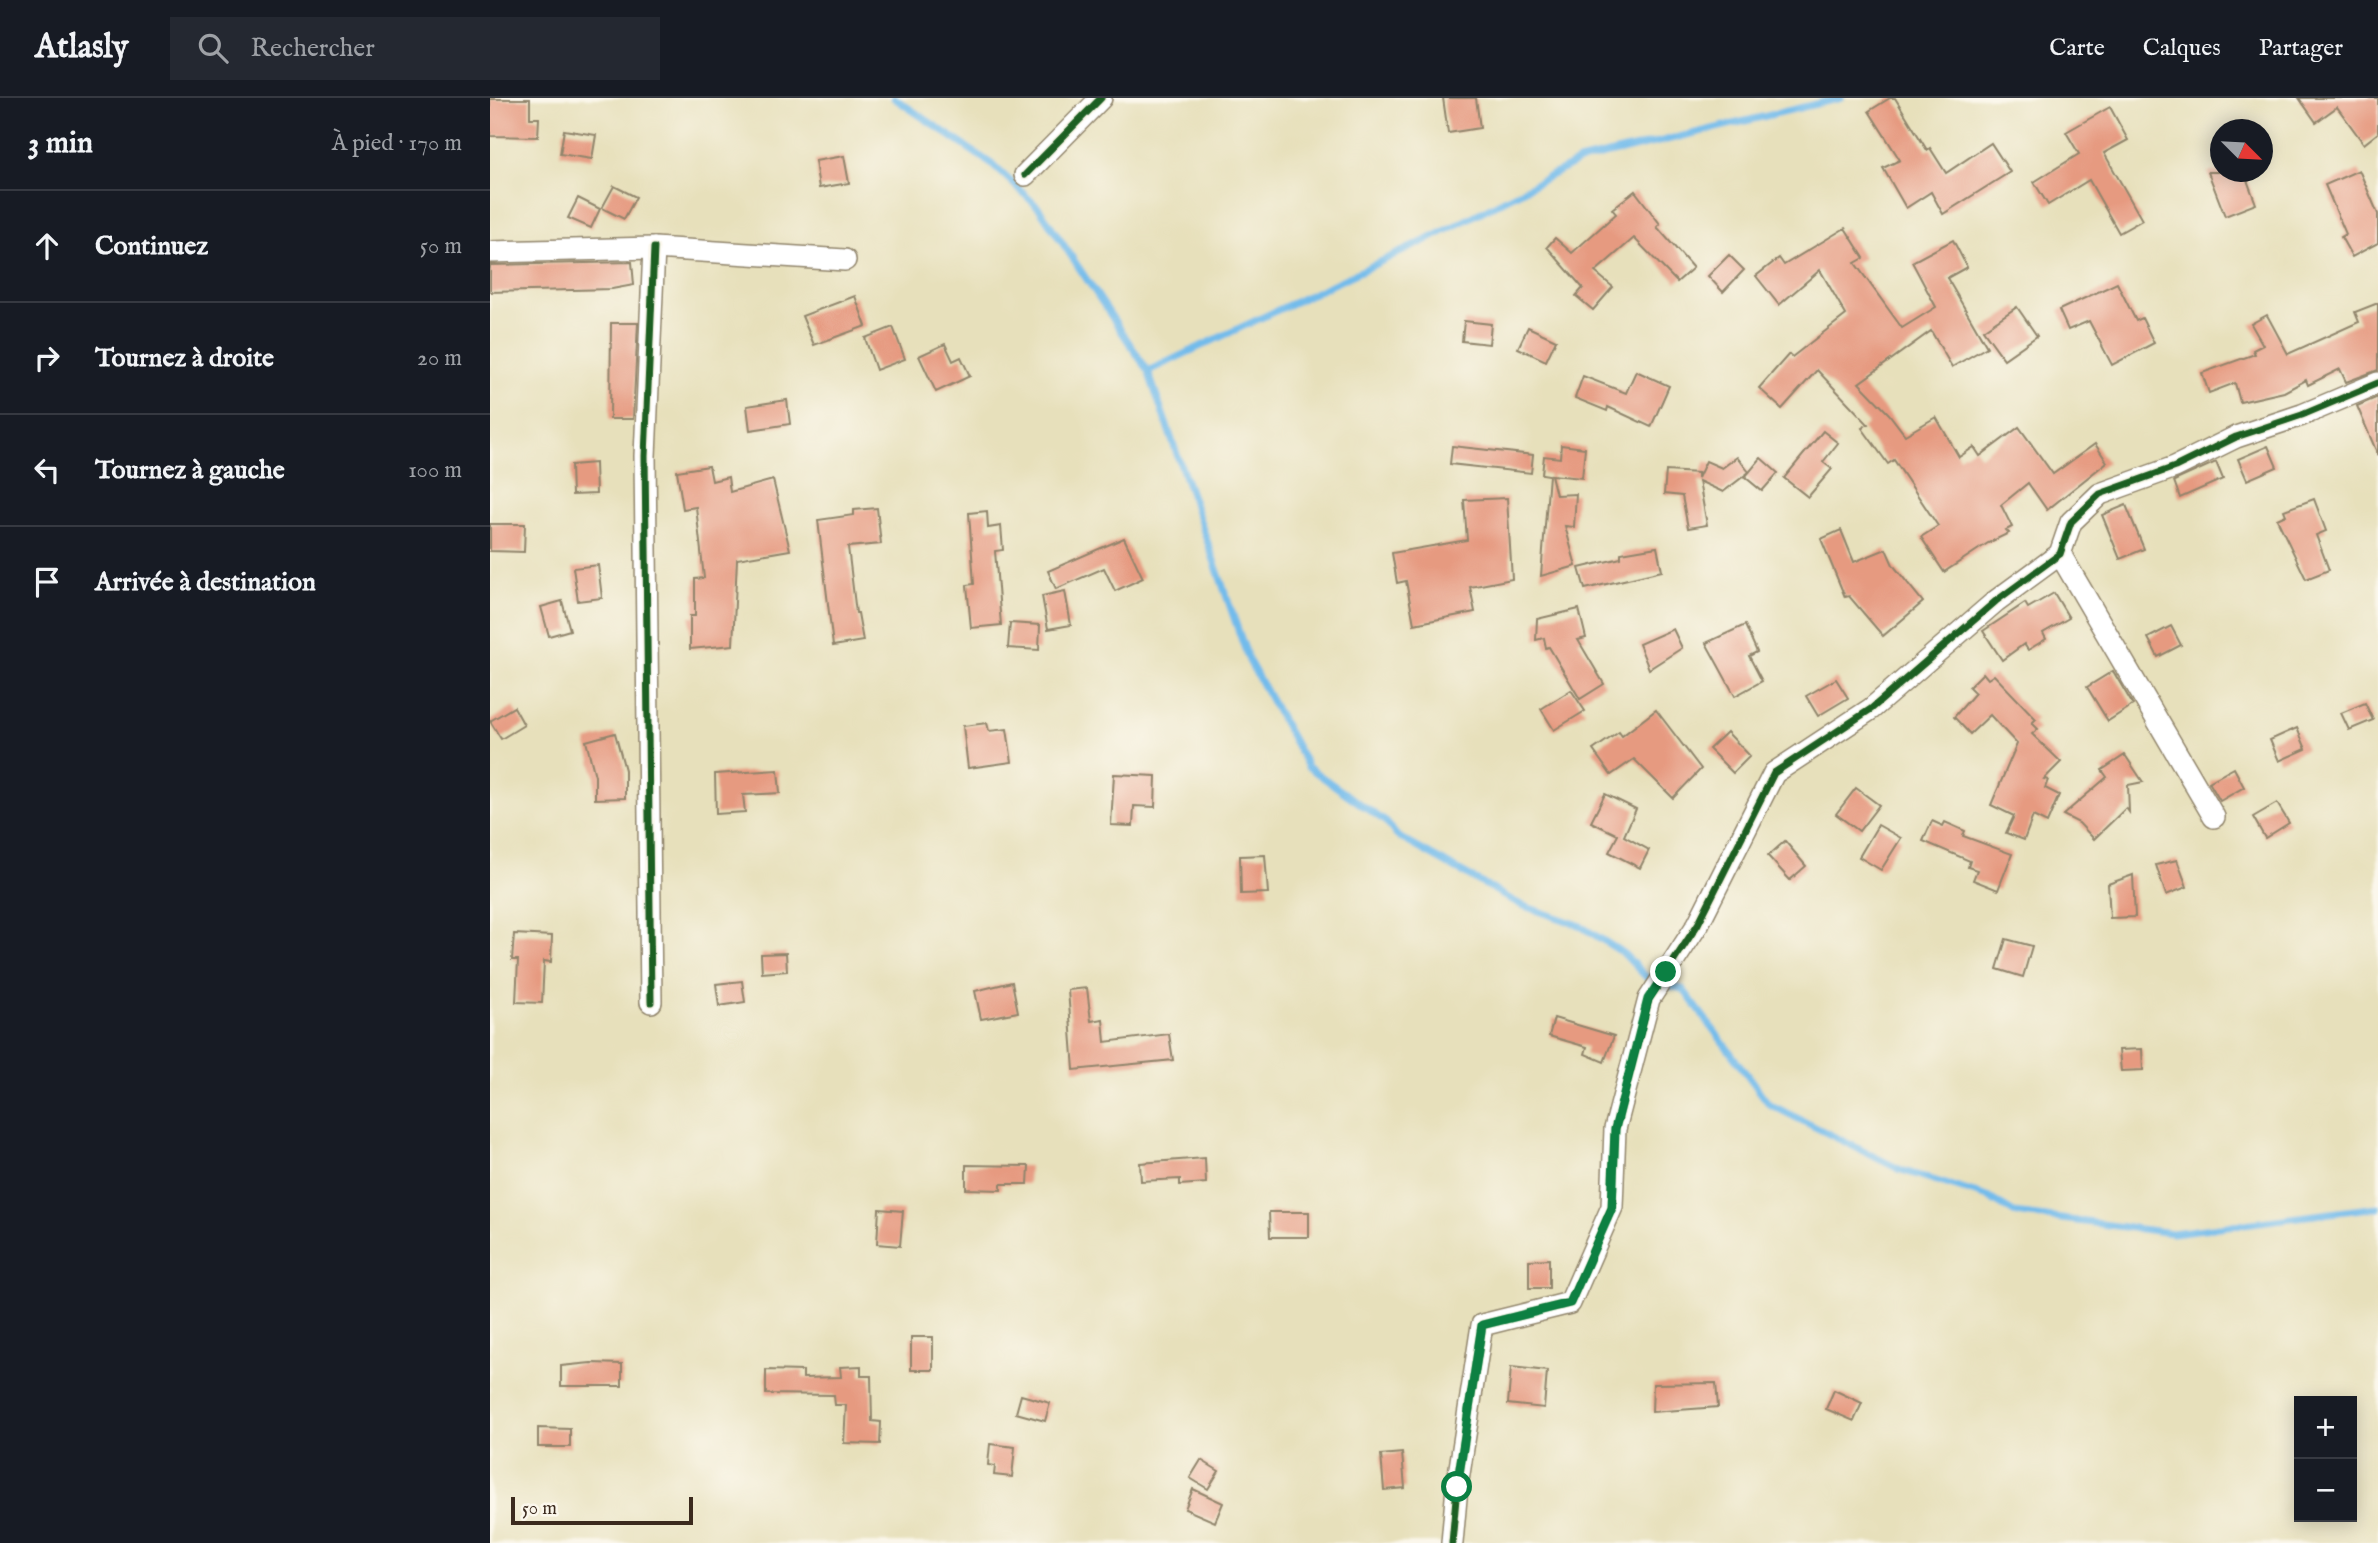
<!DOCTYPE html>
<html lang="fr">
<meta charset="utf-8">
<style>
body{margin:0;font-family:"IM FELL English",serif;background:#242831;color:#f1f3f6}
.controls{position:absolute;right:21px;bottom:21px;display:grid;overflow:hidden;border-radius:0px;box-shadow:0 4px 18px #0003}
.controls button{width:63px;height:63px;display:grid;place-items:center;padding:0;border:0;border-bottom:2px solid #363941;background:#171b24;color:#f1f3f6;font:35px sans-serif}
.compass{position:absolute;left:1720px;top:21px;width:63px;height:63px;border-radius:50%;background:#171b24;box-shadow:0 4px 18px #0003;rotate:114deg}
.scale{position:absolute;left:21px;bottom:18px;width:182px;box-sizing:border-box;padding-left:7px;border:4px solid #3b2a1e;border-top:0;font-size:19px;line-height:24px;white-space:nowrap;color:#3b2a1e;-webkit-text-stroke:5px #fbf7ec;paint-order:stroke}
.stop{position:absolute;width:21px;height:21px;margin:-16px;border:5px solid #0b8043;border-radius:50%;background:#fff}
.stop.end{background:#0b8043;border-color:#fff;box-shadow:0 2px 7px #0008}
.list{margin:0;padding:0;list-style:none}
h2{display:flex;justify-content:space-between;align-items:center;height:91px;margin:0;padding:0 28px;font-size:30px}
h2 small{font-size:23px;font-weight:400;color:#9ea1a6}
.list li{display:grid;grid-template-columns:46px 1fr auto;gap:21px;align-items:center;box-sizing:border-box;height:112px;padding:0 28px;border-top:2px solid #363941}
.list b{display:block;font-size:26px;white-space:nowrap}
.list em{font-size:23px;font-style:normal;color:#9ea1a6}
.icon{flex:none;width:38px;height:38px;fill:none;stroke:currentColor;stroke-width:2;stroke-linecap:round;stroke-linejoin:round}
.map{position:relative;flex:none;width:1888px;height:1445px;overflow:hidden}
header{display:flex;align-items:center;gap:42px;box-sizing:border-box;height:98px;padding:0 35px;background:#171b24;border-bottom:2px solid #363941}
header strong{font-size:33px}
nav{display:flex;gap:38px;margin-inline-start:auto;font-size:24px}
.search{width:490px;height:63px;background:#242831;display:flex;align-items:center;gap:18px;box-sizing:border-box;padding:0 24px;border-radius:0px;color:#9ea1a6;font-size:26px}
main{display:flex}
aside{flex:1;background:#171b24}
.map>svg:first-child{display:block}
</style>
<header>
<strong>Atlasly</strong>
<div class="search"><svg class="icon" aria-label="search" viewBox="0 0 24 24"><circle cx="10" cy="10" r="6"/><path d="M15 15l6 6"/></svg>Rechercher</div>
<nav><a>Carte</a><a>Calques</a><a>Partager</a></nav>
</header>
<main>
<aside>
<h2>3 min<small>À pied · 170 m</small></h2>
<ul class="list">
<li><svg class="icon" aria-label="ahead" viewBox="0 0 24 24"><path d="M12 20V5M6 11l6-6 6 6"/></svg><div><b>Continuez</b></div><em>50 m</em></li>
<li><svg class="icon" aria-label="right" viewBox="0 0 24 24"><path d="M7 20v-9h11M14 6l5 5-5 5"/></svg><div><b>Tournez à droite</b></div><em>20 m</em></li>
<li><svg class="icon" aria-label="left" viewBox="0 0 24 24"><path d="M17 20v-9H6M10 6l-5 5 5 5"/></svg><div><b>Tournez à gauche</b></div><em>100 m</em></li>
<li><svg class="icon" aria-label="arrive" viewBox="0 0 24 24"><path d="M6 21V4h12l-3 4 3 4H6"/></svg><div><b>Arrivée à destination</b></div></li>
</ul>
</aside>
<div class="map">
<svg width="1888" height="1445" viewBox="0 0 1888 1445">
<rect width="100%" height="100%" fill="#fbf7ec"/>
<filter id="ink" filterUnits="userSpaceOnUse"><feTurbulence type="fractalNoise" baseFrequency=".0143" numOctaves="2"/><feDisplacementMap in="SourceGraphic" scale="14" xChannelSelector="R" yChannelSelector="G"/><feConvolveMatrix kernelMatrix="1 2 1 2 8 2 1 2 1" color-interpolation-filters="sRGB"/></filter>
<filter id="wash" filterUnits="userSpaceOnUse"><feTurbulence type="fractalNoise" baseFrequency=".00686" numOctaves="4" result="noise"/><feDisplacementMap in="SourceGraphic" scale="28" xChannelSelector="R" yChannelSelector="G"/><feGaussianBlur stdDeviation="1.57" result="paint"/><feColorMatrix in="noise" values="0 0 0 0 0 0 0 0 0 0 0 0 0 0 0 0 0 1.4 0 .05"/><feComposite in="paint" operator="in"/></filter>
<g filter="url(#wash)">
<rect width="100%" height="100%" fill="#e7e0bb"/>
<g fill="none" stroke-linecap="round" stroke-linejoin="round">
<g stroke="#72bbeb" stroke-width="7">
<path d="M 404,0 L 503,67 L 549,110 L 658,273 L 759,563 L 818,669 L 896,724 L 907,738 L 1031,807 L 1089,827 L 1133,855 L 1160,883 L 1193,891 L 1279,1006 L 1411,1072 L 1498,1099 L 1524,1115 L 1682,1135 L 1888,1109"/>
<path d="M 658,273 L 943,139 L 1089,63 L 1351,0"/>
</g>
</g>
<g id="blocks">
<g fill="#e69a80">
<path d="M 953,0 L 986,0 L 990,30 L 958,35 Z"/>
<path d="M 1400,0 L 1405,0 L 1437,52 L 1440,50 L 1456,75 L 1501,45 L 1520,74 L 1453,116 L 1441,94 L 1416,110 L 1393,70 L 1410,62 L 1379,13 Z"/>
<path d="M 1809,0 L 1888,0 L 1888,35 L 1874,46 L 1847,9 L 1826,24 Z"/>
<path d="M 0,1 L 40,1 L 40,20 L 49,20 L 48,39 L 0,38 Z"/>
<path d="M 1620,9 L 1638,42 L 1614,55 L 1652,122 L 1629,135 L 1599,82 L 1558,107 L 1544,84 L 1589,56 L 1576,34 Z"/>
<path d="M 74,32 L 106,37 L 102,61 L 70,56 Z"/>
<path d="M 354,58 L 359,85 L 329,90 L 325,63 Z"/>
<path d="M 1869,72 L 1888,116 L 1888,145 L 1862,159 L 1851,139 L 1856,136 L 1835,87 Z"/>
<path d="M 1718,74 L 1754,74 L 1766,106 L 1735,118 Z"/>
<path d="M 124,88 L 146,99 L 134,121 L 112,110 Z"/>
<path d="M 1145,93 L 1170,126 L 1167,129 L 1203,170 L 1187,184 L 1144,140 L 1105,174 L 1123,189 L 1103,212 L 1086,198 L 1093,190 L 1057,149 L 1065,140 L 1082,155 L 1126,116 L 1122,111 Z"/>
<path d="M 88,100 L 110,111 L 101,130 L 78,120 Z"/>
<path d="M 1355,130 L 1374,160 L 1365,165 L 1412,230 L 1446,209 L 1422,164 L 1463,142 L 1477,169 L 1457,180 L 1497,249 L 1462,269 L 1441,233 L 1369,285 L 1399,316 L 1415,337 L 1446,319 L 1469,359 L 1484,349 L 1490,358 L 1529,329 L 1563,376 L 1605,346 L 1617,364 L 1557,412 L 1538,385 L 1511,407 L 1522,429 L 1516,432 L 1519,435 L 1498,445 L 1454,474 L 1431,439 L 1448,428 L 1404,362 L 1398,366 L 1372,330 L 1378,326 L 1327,272 L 1292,311 L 1269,290 L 1299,256 L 1302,259 L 1356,217 L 1330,172 L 1289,207 L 1266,178 L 1289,160 L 1294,167 Z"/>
<path d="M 1239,157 L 1254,172 L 1233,194 L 1218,178 Z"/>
<path d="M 142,164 L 144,187 L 122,191 L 0,194 L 0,167 Z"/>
<path d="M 1627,185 L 1646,223 L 1652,220 L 1664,245 L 1622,267 L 1599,223 L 1578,232 L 1569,212 Z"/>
<path d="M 365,198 L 376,228 L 324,247 L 312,218 Z"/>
<path d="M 1888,205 L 1888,272 L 1856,284 L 1850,271 L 1818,287 L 1816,282 L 1794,294 L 1750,304 L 1745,285 L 1719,295 L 1712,275 L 1765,256 L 1763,252 L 1773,247 L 1761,226 L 1777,217 L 1798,256 L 1869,224 L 1865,214 Z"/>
<path d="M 1527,209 L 1547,238 L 1514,261 L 1493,232 Z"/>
<path d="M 974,223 L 1001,226 L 999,246 L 972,243 Z"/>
<path d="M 121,225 L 148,225 L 143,321 L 120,321 Z"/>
<path d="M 403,229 L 415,261 L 386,272 L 375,240 Z"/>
<path d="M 1038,229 L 1066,242 L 1056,263 L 1028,250 Z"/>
<path d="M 455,246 L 463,263 L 471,259 L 480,278 L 446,294 L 429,258 Z"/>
<path d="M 1146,273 L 1179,288 L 1161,329 L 1118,309 L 1117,313 L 1085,300 L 1093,278 L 1136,295 Z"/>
<path d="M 1888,299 L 1888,357 L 1867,308 Z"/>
<path d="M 297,302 L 300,326 L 260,332 L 257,308 Z"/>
<path d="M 1333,333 L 1348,345 L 1333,364 L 1342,371 L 1318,399 L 1294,380 Z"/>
<path d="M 1071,347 L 1095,350 L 1092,380 L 1061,377 L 1066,397 L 1086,396 L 1084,429 L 1075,428 L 1086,468 L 1051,478 L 1059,377 L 1052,376 L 1054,358 L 1070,360 Z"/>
<path d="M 962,348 L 1043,357 L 1041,375 L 960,366 Z"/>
<path d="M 1778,348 L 1787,369 L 1757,382 L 1748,361 Z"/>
<path d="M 1247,359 L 1259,374 L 1233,394 L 1209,383 L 1217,427 L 1198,430 L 1192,398 L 1174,396 L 1176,373 L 1208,375 L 1208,380 L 1216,363 L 1232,370 Z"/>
<path d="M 1271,360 L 1288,375 L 1272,393 L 1255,379 Z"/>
<path d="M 1726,364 L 1733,381 L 1690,400 L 1684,383 Z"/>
<path d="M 105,365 L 106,396 L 82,397 L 81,367 Z"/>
<path d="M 219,368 L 222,383 L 238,379 L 240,394 L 283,382 L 300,452 L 247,461 L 243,547 L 200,551 L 200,518 L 205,518 L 205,481 L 214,480 L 206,409 L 193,411 L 187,373 Z"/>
<path d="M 1017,400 L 1022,481 L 980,489 L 985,514 L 924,526 L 916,483 L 907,485 L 902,455 L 977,442 L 974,402 Z"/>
<path d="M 1824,401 L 1836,433 L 1826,437 L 1839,472 L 1816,481 L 1787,421 L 1796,417 L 1794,412 Z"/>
<path d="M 1636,407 L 1654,451 L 1630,461 L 1612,417 Z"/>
<path d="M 387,410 L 391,446 L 358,449 L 366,515 L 368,515 L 373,543 L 343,548 L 328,422 L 364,417 L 364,412 Z"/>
<path d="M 497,413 L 498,430 L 511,428 L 513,452 L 505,453 L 511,527 L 481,530 L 477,487 L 484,486 L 479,415 Z"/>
<path d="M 0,426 L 35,426 L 34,454 L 0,453 Z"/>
<path d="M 1351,432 L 1364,464 L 1396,451 L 1403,467 L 1433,504 L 1393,538 L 1359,498 L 1355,499 L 1331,441 Z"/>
<path d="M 634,440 L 653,480 L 625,493 L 614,470 L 566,491 L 558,473 Z"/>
<path d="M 1167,449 L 1172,473 L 1095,491 L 1089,470 L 1131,460 L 1131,455 Z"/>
<path d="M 108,467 L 112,500 L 88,503 L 83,470 Z"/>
<path d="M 575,493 L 581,527 L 558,531 L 552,498 Z"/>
<path d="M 1564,495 L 1579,520 L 1553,535 L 1556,541 L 1538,552 L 1534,546 L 1512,562 L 1493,533 L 1535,505 L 1538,510 Z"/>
<path d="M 72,503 L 80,532 L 59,538 L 51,509 Z"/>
<path d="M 1089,511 L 1096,540 L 1088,542 L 1114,586 L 1090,601 L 1059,549 L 1056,550 L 1054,540 L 1046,542 L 1047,521 Z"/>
<path d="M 520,525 L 550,527 L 549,552 L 518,550 Z"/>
<path d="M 1255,527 L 1267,554 L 1259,558 L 1272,583 L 1245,598 L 1216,545 Z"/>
<path d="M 1681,528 L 1691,547 L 1668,559 L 1658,540 Z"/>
<path d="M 1183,531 L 1192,550 L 1159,571 L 1149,546 Z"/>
<path d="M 1623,573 L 1643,607 L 1618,623 L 1597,589 Z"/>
<path d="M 1493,575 L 1498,581 L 1504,577 L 1546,621 L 1542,625 L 1548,631 L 1542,636 L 1571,664 L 1554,681 L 1558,682 L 1555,690 L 1569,697 L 1557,725 L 1543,718 L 1534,742 L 1516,735 L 1524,718 L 1501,707 L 1527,646 L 1500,617 L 1480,636 L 1464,619 L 1485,595 L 1479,589 Z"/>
<path d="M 1346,581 L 1358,600 L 1328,618 L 1316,598 Z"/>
<path d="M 1081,592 L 1095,613 L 1064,632 L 1051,611 Z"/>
<path d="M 1875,605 L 1883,622 L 1859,632 L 1851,615 Z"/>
<path d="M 24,609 L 34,627 L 11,641 L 0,623 Z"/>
<path d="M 1166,612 L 1211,671 L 1183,700 L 1144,661 L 1121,677 L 1103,652 L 1129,634 L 1132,638 Z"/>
<path d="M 497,625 L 499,633 L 517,631 L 522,664 L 478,670 L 473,628 Z"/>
<path d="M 1807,630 L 1816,651 L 1789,663 L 1780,642 Z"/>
<path d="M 1237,634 L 1260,658 L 1243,675 L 1219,651 Z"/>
<path d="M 125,635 L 135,672 L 135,700 L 105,701 L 105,678 L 96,643 Z"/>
<path d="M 1635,657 L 1653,684 L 1638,687 L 1639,714 L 1636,710 L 1604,741 L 1589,725 L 1573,717 L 1617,679 L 1612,672 Z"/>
<path d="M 1744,670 L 1754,689 L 1730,703 L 1719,684 Z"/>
<path d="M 288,672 L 290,695 L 253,697 L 255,714 L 226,716 L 225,676 Z"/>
<path d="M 624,676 L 666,678 L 665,709 L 644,708 L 643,728 L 621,727 Z"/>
<path d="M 1366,690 L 1389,707 L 1369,733 L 1346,716 Z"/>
<path d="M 1115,696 L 1146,711 L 1134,738 L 1159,752 L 1150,770 L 1119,754 L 1128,737 L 1101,724 Z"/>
<path d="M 1787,705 L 1799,725 L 1775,740 L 1763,719 Z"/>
<path d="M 1442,723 L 1453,728 L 1455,724 L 1475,733 L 1473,738 L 1522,756 L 1508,792 L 1483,782 L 1487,772 L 1478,769 L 1480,763 L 1433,743 Z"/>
<path d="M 1388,727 L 1411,740 L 1391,772 L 1369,759 Z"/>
<path d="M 1295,743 L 1316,768 L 1300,782 L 1278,758 Z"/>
<path d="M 775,757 L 778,795 L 751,796 L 750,758 Z"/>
<path d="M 1687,762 L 1697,789 L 1676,797 L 1666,767 Z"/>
<path d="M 1643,777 L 1645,819 L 1620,820 L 1618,786 Z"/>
<path d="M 24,836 L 62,838 L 61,864 L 54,863 L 52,905 L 26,904 L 28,862 L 22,862 Z"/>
<path d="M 1516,841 L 1542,848 L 1533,879 L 1507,871 Z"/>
<path d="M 296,855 L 297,873 L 272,875 L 271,856 Z"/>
<path d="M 252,883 L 255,904 L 229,908 L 226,886 Z"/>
<path d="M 522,884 L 528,914 L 491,921 L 485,893 Z"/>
<path d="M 597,890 L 601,923 L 613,921 L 615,944 L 679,936 L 683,962 L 584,972 L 578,892 Z"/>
<path d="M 1064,920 L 1124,938 L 1114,964 L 1095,956 L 1097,949 L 1059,938 Z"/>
<path d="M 1652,951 L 1653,972 L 1631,973 L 1629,952 Z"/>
<path d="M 715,1060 L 716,1085 L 690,1087 L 690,1081 L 651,1083 L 650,1065 Z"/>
<path d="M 476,1067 L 539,1068 L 538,1086 L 511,1086 L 511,1092 L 476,1091 Z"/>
<path d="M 389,1111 L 413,1113 L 410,1148 L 387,1146 Z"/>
<path d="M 779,1114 L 819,1114 L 819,1139 L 780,1139 Z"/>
<path d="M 1059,1161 L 1059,1190 L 1039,1190 L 1039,1162 Z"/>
<rect x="421" y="1239" width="22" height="33"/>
<path d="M 101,1265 L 132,1266 L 132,1288 L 71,1288 L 71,1268 Z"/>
<path d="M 371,1268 L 371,1278 L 381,1278 L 382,1323 L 391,1324 L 390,1346 L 354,1345 L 356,1307 L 345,1307 L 344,1297 L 276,1296 L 276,1272 L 313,1273 L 313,1280 L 351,1279 L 350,1269 Z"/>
<path d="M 1021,1269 L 1057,1273 L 1054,1310 L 1018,1306 Z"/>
<path d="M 1226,1285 L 1228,1309 L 1162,1314 L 1163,1286 Z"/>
<path d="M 1344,1292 L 1372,1305 L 1364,1323 L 1336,1311 Z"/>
<path d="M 531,1297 L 560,1305 L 555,1323 L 526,1315 Z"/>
<path d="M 48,1330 L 80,1331 L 80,1349 L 48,1349 Z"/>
<path d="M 500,1346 L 525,1349 L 522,1379 L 504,1377 L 505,1368 L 498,1367 Z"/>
<path d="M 912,1355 L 915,1390 L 894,1392 L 891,1357 Z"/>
<path d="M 711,1362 L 729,1373 L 718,1391 L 700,1380 Z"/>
<path d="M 703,1391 L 733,1405 L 725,1424 L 695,1411 Z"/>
</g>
</g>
</g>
<g filter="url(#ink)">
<use href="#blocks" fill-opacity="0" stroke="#91856c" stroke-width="2"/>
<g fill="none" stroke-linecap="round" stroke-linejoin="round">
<defs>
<g id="street">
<path d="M 535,77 L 611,0"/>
<path d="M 0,154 L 164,150 L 355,162"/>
<path d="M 1570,456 L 1724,719"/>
<path d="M 161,904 L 155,358 L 164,150"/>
<path d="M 962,1445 L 967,1389 L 992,1227 L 1080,1205 L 1122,1109 L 1125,1031 L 1159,901 L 1208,826 L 1284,675 L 1381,611 L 1506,503 L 1570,456 L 1581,424 L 1610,396 L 1685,369 L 1746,339 L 1812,317 L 1888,285"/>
</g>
</defs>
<use href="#street" stroke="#91856c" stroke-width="24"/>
<use href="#street" stroke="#fff" stroke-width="21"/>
<defs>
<g id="cycleway">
<path d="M 535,77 L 611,0"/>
<path d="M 161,904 L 155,358 L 164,150"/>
<path d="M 962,1445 L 967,1389 L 992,1227 L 1080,1205 L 1122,1109 L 1125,1031 L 1159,901 L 1208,826 L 1284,675 L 1381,611 L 1506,503 L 1570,456 L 1581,424 L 1610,396 L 1685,369 L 1746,339 L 1812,317 L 1888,285"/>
</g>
</defs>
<use href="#cycleway" stroke="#fbf7ec" stroke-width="11"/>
<use href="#cycleway" stroke="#1b5e20" stroke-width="7"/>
</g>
</g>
<g fill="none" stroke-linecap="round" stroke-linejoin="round" filter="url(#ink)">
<path stroke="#0b8043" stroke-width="9" d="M 967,1389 L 992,1227 L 1080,1205 L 1122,1110 L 1125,1031 L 1158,901 L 1176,874"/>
</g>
</svg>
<div class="controls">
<button>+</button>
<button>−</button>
</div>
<svg class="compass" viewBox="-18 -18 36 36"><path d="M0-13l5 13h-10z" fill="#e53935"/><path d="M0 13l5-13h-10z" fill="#9ea1a6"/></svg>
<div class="scale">50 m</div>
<div class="stop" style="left:967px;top:1389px"></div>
<div class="stop end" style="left:1176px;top:874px"></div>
</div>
</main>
